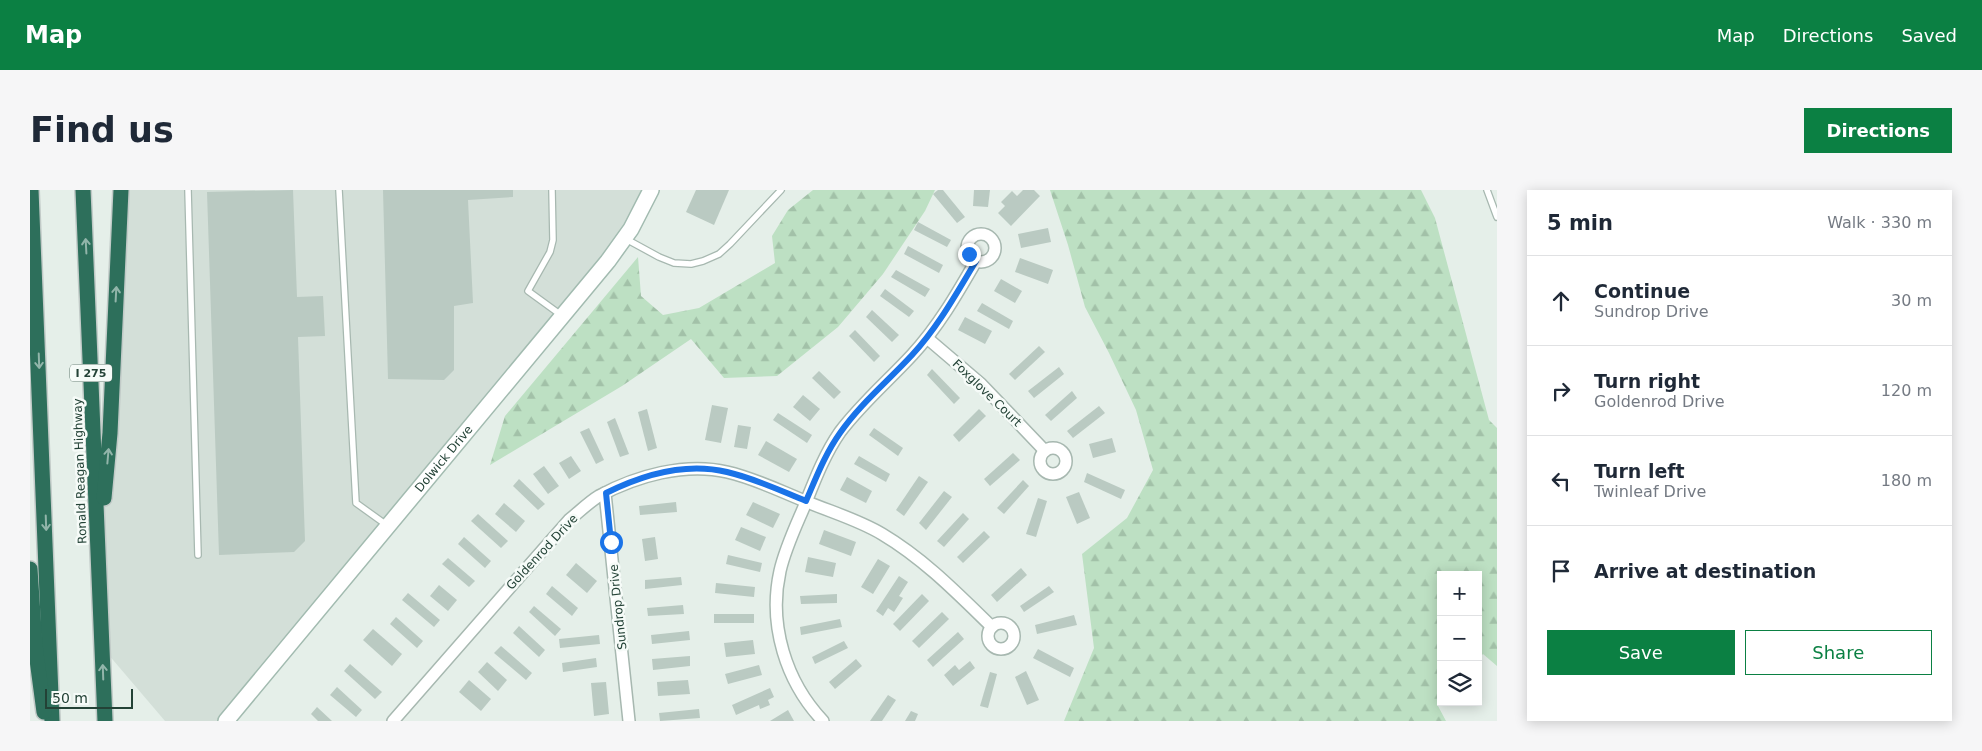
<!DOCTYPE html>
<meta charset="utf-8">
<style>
body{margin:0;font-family:"DejaVu Sans",sans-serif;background:#f6f6f7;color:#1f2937}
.controls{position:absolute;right:15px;bottom:15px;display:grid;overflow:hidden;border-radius:0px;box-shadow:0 2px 12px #0003}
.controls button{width:45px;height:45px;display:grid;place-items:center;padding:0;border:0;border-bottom:1px solid #e0e1e3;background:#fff;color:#1f2937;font:25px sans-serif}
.scale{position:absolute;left:15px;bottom:12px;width:88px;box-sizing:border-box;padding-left:5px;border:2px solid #234236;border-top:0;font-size:14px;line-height:18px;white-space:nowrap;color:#234236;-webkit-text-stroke:4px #f6fbf8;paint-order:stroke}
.stop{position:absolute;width:15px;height:15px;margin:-11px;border:4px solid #1a73e8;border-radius:50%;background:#fff}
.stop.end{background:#1a73e8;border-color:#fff;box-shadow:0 1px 5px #0008}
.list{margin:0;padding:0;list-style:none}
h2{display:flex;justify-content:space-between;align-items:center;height:65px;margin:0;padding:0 20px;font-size:21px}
h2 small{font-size:16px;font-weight:400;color:#747a83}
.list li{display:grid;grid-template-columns:32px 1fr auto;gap:15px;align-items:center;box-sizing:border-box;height:90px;padding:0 20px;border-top:1px solid #e0e1e3}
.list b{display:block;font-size:19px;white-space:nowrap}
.list p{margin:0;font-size:16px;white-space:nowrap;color:#747a83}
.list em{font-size:16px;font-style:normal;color:#747a83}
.actions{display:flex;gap:10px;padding:15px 20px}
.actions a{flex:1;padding:11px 0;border:1px solid #0b8043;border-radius:0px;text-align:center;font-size:18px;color:#0b8043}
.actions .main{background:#0b8043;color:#fff}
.icon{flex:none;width:28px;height:28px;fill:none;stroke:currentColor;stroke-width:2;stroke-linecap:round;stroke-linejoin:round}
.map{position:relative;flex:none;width:1467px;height:531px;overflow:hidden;border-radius:0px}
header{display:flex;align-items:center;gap:30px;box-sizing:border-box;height:70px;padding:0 25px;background:#0b8043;color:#fff}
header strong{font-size:24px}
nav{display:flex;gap:28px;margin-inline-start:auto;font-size:18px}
.intro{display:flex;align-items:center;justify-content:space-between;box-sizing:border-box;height:120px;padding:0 30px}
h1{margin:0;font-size:35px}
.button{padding:12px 22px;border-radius:0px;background:#0b8043;color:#fff;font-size:18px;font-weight:700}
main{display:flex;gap:30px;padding:0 30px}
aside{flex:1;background:#fff;border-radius:0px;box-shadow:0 2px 12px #0003}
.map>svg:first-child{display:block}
</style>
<header>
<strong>Map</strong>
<nav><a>Map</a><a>Directions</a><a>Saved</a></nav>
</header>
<div class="intro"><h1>Find us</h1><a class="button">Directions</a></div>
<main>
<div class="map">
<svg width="1467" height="531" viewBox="0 0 1467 531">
<defs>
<pattern id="forest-firs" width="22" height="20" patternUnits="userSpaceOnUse" patternTransform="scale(1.25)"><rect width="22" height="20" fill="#bde0c3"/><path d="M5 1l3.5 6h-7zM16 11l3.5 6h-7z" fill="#a2c1a8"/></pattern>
</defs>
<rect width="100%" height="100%" fill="#e5efe9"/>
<path fill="#d3dfd8" d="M 91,0 L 621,0 L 601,39 L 196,531 L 135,531 L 72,457 L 68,367 Z"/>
<g fill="url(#forest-firs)">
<path d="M 783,0 L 905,0 L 895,21 L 853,84 L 808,137 L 747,186 L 694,188 L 661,149 L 592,196 L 460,275 L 475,226 L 608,67 L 611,106 L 633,125 L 669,118 L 745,73 L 742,46 L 758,20 Z"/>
<path d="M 1020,0 L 1391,0 L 1405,28 L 1459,230 L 1467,238 L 1467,476 L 1453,464 L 1448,469 L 1448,385 L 1411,385 L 1411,512 L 1408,516 L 1416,531 L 1034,531 L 1064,458 L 1052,364 L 1097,328 L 1123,280 L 1106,220 L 1079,163 L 1055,117 L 1038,55 Z"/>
</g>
<g fill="#bacac2">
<path d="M 263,0 L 267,107 L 293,106 L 295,146 L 268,147 L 275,351 L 264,362 L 189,365 L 177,2 Z"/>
<path d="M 353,0 L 483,0 L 483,7 L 438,10 L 443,113 L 424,116 L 424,180 L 414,190 L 358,189 Z"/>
<path d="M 666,0 L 699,0 L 684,35 L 656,22 Z"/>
<path d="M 908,0 L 913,0 L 935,27 L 927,33 L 903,4 Z"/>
<path d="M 944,0 L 960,0 L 958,17 L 943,16 Z"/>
<path d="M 993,0 L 1004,0 L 1010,6 L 981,36 L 968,23 L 975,16 L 971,12 L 982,1 L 987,6 Z"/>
<path d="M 888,32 L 921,50 L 917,57 L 884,40 Z"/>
<path d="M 1018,38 L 1021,52 L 991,58 L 988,44 Z"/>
<path d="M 878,56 L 913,75 L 909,83 L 874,64 Z"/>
<path d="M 990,68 L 1023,80 L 1018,94 L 985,82 Z"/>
<path d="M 866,80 L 900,99 L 895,107 L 861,87 Z"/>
<path d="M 971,89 L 992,101 L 985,113 L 964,101 Z"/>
<path d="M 855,99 L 884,121 L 879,127 L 850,106 Z"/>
<path d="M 952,113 L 983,131 L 979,139 L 947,121 Z"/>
<path d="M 842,120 L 869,145 L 862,152 L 836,127 Z"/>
<path d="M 935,127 L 962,141 L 955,154 L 928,140 Z"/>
<path d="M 825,140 L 850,166 L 844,172 L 819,146 Z"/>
<path d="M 1009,156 L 1015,162 L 985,190 L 979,184 Z"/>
<path d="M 1029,177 L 1034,184 L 1004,208 L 998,201 Z"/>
<path d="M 902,179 L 930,208 L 924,214 L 897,185 Z"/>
<path d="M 789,181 L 811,202 L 804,209 L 782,188 Z"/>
<path d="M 1042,201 L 1047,208 L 1021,231 L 1015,225 Z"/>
<path d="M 773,205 L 790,219 L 780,231 L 763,217 Z"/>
<path d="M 682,215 L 698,218 L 691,253 L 675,250 Z"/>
<path d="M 1069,216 L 1075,223 L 1043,248 L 1037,241 Z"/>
<path d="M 617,219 L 627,258 L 618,261 L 608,222 Z"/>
<path d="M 949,219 L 956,226 L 929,252 L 923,245 Z"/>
<path d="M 748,223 L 782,245 L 777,253 L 743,230 Z"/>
<path d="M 585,228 L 599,264 L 590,267 L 577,232 Z"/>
<path d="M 708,235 L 721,237 L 717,259 L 704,257 Z"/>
<path d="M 559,238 L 574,270 L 566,274 L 550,242 Z"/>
<path d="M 844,238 L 873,258 L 868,266 L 839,245 Z"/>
<path d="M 1082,248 L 1086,262 L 1063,268 L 1059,254 Z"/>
<path d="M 736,251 L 767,269 L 759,282 L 728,265 Z"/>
<path d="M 983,263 L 990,270 L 960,296 L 954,289 Z"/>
<path d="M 541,266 L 551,281 L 539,289 L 529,273 Z"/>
<path d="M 829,266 L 860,284 L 856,292 L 824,274 Z"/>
<path d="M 514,276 L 529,296 L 518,304 L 503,284 Z"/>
<path d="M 1057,283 L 1095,300 L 1091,309 L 1054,292 Z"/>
<path d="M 889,286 L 898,292 L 874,326 L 866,320 Z"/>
<path d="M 817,287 L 842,301 L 836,313 L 810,300 Z"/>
<path d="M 489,289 L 515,314 L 508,320 L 483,296 Z"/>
<path d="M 993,290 L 999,296 L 974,324 L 967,318 Z"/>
<path d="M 914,301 L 922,307 L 896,340 L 889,333 Z"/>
<path d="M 1049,302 L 1060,328 L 1047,334 L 1036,307 Z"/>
<path d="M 1008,308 L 1017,311 L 1006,347 L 996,344 Z"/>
<path d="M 646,312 L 647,322 L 610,325 L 609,316 Z"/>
<path d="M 723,312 L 750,324 L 743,338 L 716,325 Z"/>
<path d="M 474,313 L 495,331 L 486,342 L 465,324 Z"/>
<path d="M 933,323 L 939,329 L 914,357 L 907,351 Z"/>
<path d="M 448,324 L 478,351 L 471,358 L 441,331 Z"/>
<path d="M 711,337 L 736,347 L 730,361 L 705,350 Z"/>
<path d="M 794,340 L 826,352 L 821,366 L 789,354 Z"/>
<path d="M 954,341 L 960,347 L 933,373 L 927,367 Z"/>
<path d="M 434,347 L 461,371 L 455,378 L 428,354 Z"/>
<path d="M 625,347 L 628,369 L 615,371 L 612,349 Z"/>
<path d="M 698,365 L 732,373 L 730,382 L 696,374 Z"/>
<path d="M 778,367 L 806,373 L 803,387 L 775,382 Z"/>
<path d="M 418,368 L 445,391 L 439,397 L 412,374 Z"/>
<path d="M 848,369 L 860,376 L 843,404 L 831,397 Z"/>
<path d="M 546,373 L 567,391 L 557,403 L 536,385 Z"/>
<path d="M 991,378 L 997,385 L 967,412 L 961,405 Z"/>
<path d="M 869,386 L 878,392 L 869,406 L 873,408 L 864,422 L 858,418 L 853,426 L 846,421 Z"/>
<path d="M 651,387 L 652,395 L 615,399 L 615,390 Z"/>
<path d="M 686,393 L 725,397 L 724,407 L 685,403 Z"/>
<path d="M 409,395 L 427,410 L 418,421 L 400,406 Z"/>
<path d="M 522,396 L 548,418 L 542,426 L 516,404 Z"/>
<path d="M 1019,396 L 1024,402 L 994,422 L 990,416 Z"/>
<path d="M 378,403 L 410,430 L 404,437 L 372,410 Z"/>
<path d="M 807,404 L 807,413 L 771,414 L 770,406 Z"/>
<path d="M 892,404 L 899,411 L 870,441 L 863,434 Z"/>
<path d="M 653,415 L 654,424 L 618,426 L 617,418 Z"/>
<path d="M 504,416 L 531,439 L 525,446 L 499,422 Z"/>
<path d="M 912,422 L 919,429 L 889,458 L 882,451 Z"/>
<rect x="684" y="424" width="40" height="9"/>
<path d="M 1044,425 L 1047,435 L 1007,444 L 1005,435 Z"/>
<path d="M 366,427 L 393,451 L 387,458 L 360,434 Z"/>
<path d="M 810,429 L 812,437 L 771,445 L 770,437 Z"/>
<path d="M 489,436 L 515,460 L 509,467 L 483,443 Z"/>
<path d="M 343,439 L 372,464 L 362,476 L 333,450 Z"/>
<path d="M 659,441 L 660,450 L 622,454 L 621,445 Z"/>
<path d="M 928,442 L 934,449 L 903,477 L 897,470 Z"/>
<path d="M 569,445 L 570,454 L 530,458 L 529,449 Z"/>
<path d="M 723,450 L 725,464 L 696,467 L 694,453 Z"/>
<path d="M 814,451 L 818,458 L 785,474 L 782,467 Z"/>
<path d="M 471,456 L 502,483 L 496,490 L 464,463 Z"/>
<path d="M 1008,459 L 1044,478 L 1040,487 L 1003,468 Z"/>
<path d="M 660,466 L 660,476 L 623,480 L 622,469 Z"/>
<path d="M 566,468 L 567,477 L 533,482 L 532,473 Z"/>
<path d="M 826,469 L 832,476 L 805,499 L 799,492 Z"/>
<path d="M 940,471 L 945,478 L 923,496 L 914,485 L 925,475 L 929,480 Z"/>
<path d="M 457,472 L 477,490 L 468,501 L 448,482 Z"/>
<path d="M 320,474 L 352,502 L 345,509 L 314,481 Z"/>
<path d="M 729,475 L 732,485 L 698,494 L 695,484 Z"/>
<path d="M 996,481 L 1009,510 L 997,515 L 985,487 Z"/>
<path d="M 960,482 L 967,484 L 958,518 L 950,516 Z"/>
<path d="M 439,490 L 461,509 L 451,521 L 429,502 Z"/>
<path d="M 658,490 L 660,504 L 628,506 L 627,492 Z"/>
<path d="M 576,492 L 579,524 L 564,526 L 561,493 Z"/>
<path d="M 307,497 L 332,520 L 326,527 L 300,505 Z"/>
<path d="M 740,498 L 744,507 L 738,510 L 740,515 L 730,519 L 729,515 L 706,525 L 702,515 Z"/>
<path d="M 858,505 L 866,510 L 852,531 L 840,531 Z"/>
<path d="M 287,517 L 302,531 L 288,531 L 281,524 Z"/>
<path d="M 669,519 L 670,528 L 630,531 L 629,523 Z"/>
<path d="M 758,520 L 764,531 L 740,531 Z"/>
<path d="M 881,521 L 888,524 L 885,531 L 875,531 Z"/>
</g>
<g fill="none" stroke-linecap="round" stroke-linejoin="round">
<defs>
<g id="lane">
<path d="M 158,0 L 168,365"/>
<path d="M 309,0 L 326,313 L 358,336"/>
<path d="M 522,0 L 523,50 L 520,62 L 498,101 L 531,125"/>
<path d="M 1457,0 L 1467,27"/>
<path d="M 596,49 L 629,67 L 644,73 L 661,74 L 673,71 L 689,64 L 700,54 L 751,0"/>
</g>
<g id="street">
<circle cx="951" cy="58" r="14"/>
<path d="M 897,148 L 951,194 L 1015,261"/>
<circle cx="1023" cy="271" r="13"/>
<path d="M 575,303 L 599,531"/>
<circle cx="971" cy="446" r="13"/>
<path d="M 363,531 L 539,330 C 549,322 559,312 569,306 C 606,286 655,272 697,282 C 724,288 750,301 775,311 C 801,322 829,330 852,344 C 894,369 927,403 962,437"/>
<path d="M 793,531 C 756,492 738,435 750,381 C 755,359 765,338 774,317 C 784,292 794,265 810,242 C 831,214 858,191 882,165 C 908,137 927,104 946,71"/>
</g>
<g id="secondary">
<path id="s1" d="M 196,531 L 578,71 L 601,39 L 621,0"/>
</g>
<g id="highway">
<path d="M 1,0 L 22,531"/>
<path d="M 53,0 L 75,531"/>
<path d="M 74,308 L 80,243 L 91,0"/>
<path d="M 0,379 L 5,455 L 14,522"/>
</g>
</defs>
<use href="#lane" stroke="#a7b8b0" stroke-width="8"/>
<use href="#street" stroke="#a7b8b0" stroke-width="14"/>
<use href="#secondary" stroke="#a2bbb0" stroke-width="18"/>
<use href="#highway" stroke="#c1cac7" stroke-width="18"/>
<use href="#lane" stroke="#fff" stroke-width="5.5"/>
<use href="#street" stroke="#fff" stroke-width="11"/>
<use href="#secondary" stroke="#fff" stroke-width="15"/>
<use href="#highway" stroke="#2d6f5b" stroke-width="15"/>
</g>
<defs><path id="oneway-shaft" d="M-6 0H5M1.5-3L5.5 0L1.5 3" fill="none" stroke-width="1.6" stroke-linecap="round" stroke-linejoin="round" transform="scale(1.25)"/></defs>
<g stroke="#92b5aa">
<use href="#oneway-shaft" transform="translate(56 56) rotate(-93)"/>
<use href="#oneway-shaft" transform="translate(86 104) rotate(-87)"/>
<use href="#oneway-shaft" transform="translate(9 171) rotate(88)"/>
<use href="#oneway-shaft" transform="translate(78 266) rotate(-85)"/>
<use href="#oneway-shaft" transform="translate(16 333) rotate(88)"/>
<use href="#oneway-shaft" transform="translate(73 482) rotate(-92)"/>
</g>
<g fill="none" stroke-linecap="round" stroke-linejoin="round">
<path stroke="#1a73e8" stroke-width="6" d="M 581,352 L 576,303 C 612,285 656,272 697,282 C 724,288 751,301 776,311 C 786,288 795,264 810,243 C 830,214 858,191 882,165 C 908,137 926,104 946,71 L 939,64"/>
</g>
<g text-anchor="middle" stroke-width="5" stroke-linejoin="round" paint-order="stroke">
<rect fill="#f6fbf8" stroke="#627a70" stroke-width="1" x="40" y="174.5" width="42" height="17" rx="4"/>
<g font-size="11" font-weight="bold" fill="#234236">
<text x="61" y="187">I 275</text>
</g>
<g font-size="12" fill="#234236" stroke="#f6fbf8">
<text transform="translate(957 203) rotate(44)" y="4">Foxglove Court</text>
<text dy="4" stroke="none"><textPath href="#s1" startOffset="341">Dolwick Drive</textPath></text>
<text transform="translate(50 281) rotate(-92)" y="4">Ronald Reagan Highway</text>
<text transform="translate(512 362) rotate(-47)" y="4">Goldenrod Drive</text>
<text transform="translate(588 417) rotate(-96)" y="4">Sundrop Drive</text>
</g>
</g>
</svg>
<div class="controls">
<button>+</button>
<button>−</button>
<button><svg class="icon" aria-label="layers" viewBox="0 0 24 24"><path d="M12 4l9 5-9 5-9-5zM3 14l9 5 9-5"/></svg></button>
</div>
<div class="scale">50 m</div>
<div class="stop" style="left:581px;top:352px"></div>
<div class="stop end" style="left:939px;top:64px"></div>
</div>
<aside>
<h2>5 min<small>Walk · 330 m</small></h2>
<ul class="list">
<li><svg class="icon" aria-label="ahead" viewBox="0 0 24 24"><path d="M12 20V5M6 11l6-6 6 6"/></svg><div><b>Continue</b><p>Sundrop Drive</p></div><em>30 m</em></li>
<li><svg class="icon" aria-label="right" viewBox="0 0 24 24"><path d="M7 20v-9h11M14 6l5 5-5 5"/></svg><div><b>Turn right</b><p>Goldenrod Drive</p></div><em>120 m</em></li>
<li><svg class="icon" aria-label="left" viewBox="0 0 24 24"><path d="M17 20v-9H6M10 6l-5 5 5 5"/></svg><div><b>Turn left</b><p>Twinleaf Drive</p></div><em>180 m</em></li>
<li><svg class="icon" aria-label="arrive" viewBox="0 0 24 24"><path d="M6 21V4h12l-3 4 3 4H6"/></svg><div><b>Arrive at destination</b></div></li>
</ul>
<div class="actions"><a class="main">Save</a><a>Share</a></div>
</aside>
</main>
